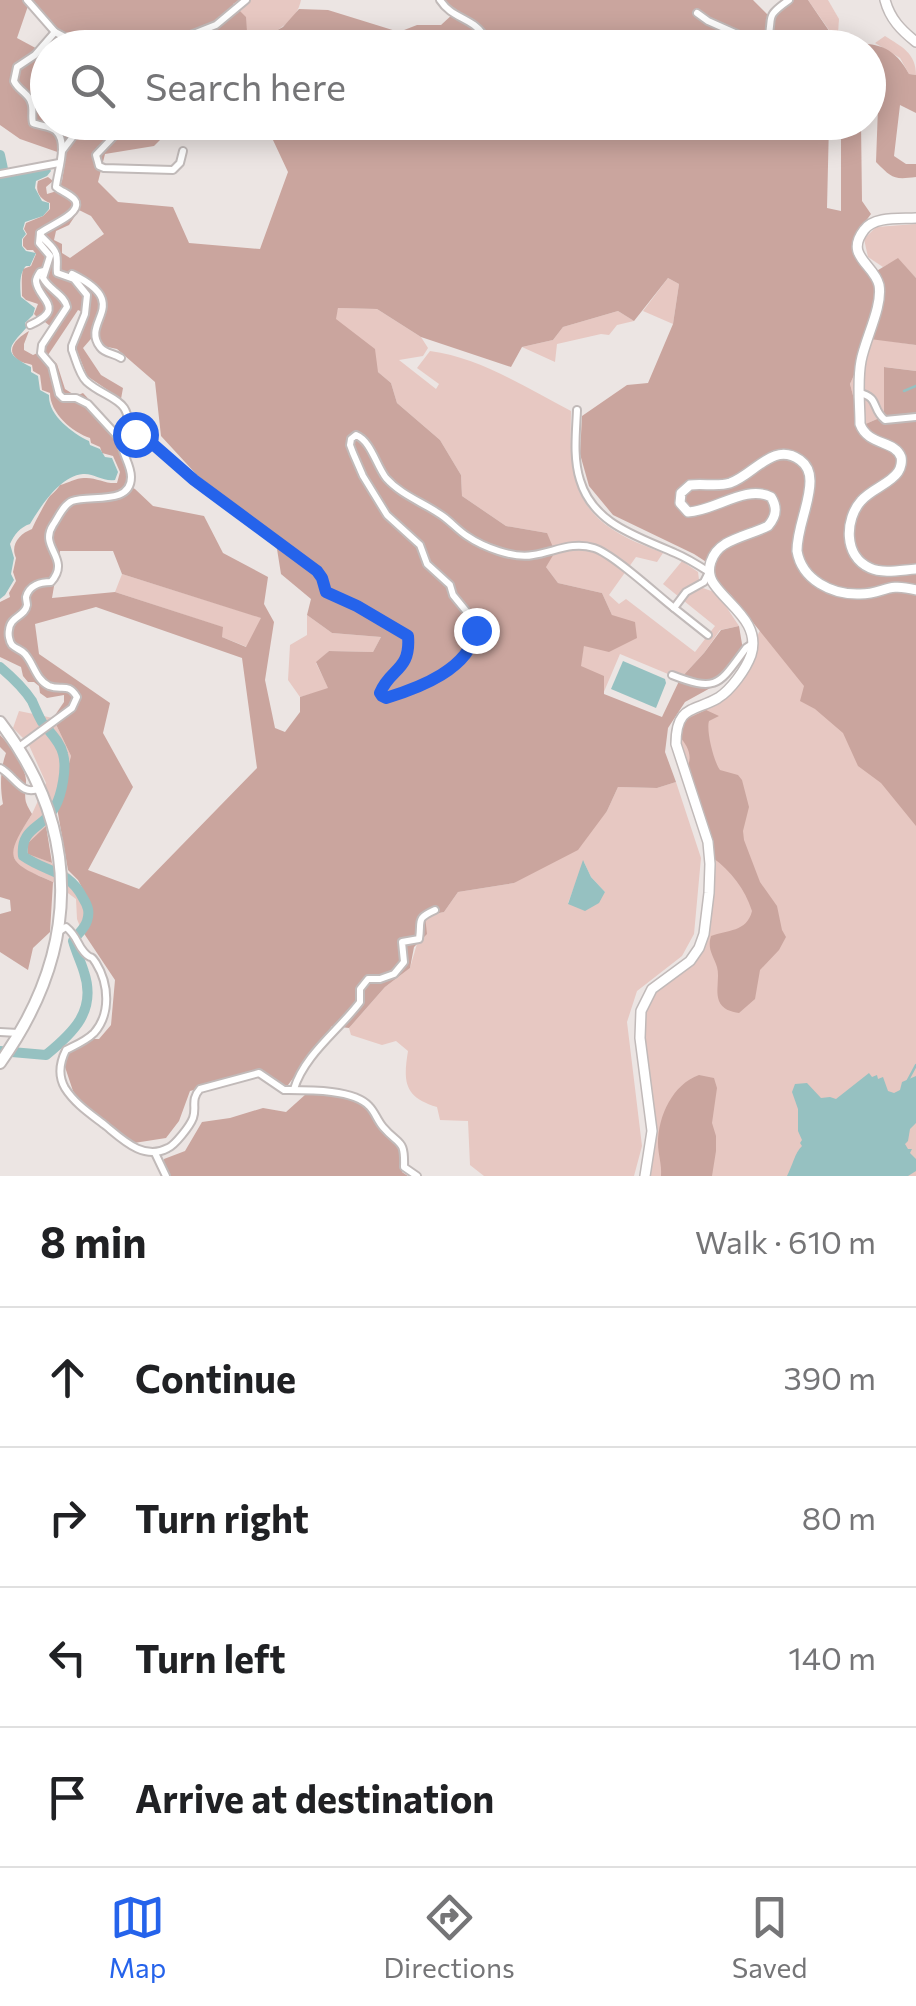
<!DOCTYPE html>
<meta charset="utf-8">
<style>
body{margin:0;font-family:Commissioner,sans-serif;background:#f2f2f2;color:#202124}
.stop{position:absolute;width:30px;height:30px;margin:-22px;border:8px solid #2563eb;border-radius:50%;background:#fff}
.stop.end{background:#2563eb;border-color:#fff;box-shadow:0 2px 10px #0008}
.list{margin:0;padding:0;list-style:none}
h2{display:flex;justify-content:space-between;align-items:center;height:130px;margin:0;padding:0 40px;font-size:42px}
h2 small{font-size:32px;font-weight:400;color:#757577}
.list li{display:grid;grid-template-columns:65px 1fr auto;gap:30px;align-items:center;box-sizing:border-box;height:140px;padding:0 40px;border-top:2px solid #e0e0e0}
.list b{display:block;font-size:38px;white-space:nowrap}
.list em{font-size:32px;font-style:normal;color:#757577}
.icon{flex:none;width:55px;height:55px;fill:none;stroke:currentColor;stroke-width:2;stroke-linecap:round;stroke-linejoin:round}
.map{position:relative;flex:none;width:916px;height:1176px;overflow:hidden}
.search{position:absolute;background:#fff;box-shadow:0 5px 25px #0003;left:30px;right:30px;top:30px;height:110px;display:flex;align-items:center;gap:25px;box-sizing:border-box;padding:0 35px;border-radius:55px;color:#757577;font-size:38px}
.sheet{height:690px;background:#fff}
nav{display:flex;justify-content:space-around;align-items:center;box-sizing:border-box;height:140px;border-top:2px solid #e0e0e0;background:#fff;font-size:28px;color:#757577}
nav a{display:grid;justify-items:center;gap:5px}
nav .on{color:#2563eb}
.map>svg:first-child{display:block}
</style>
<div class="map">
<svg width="916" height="1176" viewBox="0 0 916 1176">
<rect width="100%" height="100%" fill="#ece5e3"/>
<g fill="#e7c8c2" fill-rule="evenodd">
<path d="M 239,0 L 301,0 C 297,20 280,29 263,38 L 247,32 L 233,3 Z"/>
<path d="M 808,0 L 828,0 L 839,19 L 838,33 L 829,30 Z"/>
<path d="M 885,36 C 902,47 916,53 916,75 L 909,74 L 900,58 L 875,43 Z"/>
<path d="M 916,224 L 916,278 L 898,259 L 883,267 L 868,257 L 864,239 L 876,227 Z"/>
<path d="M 668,278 L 679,284 L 673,324 L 643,311 Z"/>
<path d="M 338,308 L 377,309 L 421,337 L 428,348 L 423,356 L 399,360 L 436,389 L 439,384 L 417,368 L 430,351 C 481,358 527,388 571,411 C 570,462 569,506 620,534 C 633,542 649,547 663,553 L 657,562 L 636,557 L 609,595 L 619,604 L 626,599 L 695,652 L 715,626 L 663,584 L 682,561 L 698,572 L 700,587 L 717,593 L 739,626 L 720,630 L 704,653 L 680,679 L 620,654 L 603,694 L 580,667 L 584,645 L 612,615 L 602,593 L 558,583 L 546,567 L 547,533 L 506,526 L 462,496 L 461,475 L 440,440 L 397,403 L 391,383 L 378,372 L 335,319 Z"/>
<path d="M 618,311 L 634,321 L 617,325 L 609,335 L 601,334 L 557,344 L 555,362 L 522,347 L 553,340 L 563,327 Z"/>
<path d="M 870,338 L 916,345 L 916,371 L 885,367 L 884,416 L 861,426 L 850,384 Z"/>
<path d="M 122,574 L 262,618 L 247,647 L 222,637 L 222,627 L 115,592 Z"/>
<path d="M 307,615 L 332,633 L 381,637 L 373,652 L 329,651 L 316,663 L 329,689 L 300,697 L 288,680 L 290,645 L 307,635 Z"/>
<path d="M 761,629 L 916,808 L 916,1176 L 648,1176 L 655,1131 L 642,1031 C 644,988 664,990 689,966 C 697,959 708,928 710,917 C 715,894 718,863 711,841 C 701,803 677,762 682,723 C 698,709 740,681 750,666 C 758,654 753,640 761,629 Z"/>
<path d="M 19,711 L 53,718 L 71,756 L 57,808 L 46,826 L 28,843 L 28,853 C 62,868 71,867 89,901 L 81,929 L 77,919 L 76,899 L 53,882 L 19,867 L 12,854 L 15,840 L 32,814 L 46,783 L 28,743 L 13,728 Z"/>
<path d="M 676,782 L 701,858 L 694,934 L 682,956 L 637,991 L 627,1022 L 642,1146 L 634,1176 L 484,1176 L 470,1165 L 468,1121 L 440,1120 L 437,1107 C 404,1097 403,1082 408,1051 L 396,1041 L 382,1045 L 351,1035 L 349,1028 L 385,987 L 410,968 L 425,916 L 444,912 L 458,892 L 514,883 L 607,811 L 618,787 L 657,788 ZM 584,862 L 591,877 L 605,892 L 568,903 Z"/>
</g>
<g fill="#caa59e" fill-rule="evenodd">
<path d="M 0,0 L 239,0 L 233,4 L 246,17 L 247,32 L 263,38 L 283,27 L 299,9 L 328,10 L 399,32 L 417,25 L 441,25 L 454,13 L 445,0 L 753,0 L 768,15 L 787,0 L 808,0 L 838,44 C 871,43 891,41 909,74 L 916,75 L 916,113 L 900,105 L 894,156 L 906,164 L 916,164 L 916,177 C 893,180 892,178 876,162 L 879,80 L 869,80 L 868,48 L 154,48 L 153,45 C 121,49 85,52 58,33 C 48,25 38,15 28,6 L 17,38 L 43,52 L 47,69 L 48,122 L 82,123 L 87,126 L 94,122 L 177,123 L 154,146 L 105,154 L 98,182 L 118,202 L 173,207 L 189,243 L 260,249 L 288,172 L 265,123 L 829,123 L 827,208 L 841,211 L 841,123 L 861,123 L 862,201 L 871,214 L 854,237 L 870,275 L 898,258 L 916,278 L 916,345 L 870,339 L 850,384 L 861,426 L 884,416 L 884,367 L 916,371 L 916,826 L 881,783 L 858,766 L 843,733 L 815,709 L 800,701 L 804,686 L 731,595 L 717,583 L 714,567 L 694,554 L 613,515 L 589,486 L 580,454 L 582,416 L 627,385 L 648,383 L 673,324 L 679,284 L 668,278 L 634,321 L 618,311 L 563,327 L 553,340 L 522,347 L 511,367 L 421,337 L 377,309 L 338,308 L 336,319 L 375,349 L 378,372 L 391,383 L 397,403 L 440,440 L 461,475 L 462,496 L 506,526 L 547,533 L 555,552 L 546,567 L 558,583 L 602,593 L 612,615 L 635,622 L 637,638 L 609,652 L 584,646 L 581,666 L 604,676 L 604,694 L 662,717 L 680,679 L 704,653 L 721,630 L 739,626 L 743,650 L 723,681 L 685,702 L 668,728 L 665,752 L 676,782 L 657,788 L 618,787 L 607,811 L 578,850 L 514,883 L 458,892 L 444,912 L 425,916 L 427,934 L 414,947 L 410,968 L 385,987 L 349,1028 L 332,1026 L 288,1085 L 279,1086 L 253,1074 L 190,1091 L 179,1121 L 166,1138 L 134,1143 L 89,1115 L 73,1091 L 63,1061 L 79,1039 L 99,1039 L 111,1025 L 115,980 L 81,929 L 89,901 L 78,880 L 68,870 L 57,808 L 71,756 L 53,718 L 64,702 L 64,695 L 47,698 L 40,693 L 39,686 L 34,682 L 28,682 L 23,676 L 21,667 L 0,657 L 0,602 L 10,597 L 9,593 L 16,581 L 13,572 L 16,558 C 10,545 19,534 32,529 C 35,522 46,501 50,496 C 54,492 58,489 60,485 C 68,483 76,478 84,478 C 96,477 105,484 117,483 L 120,472 L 113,456 L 102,453 L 100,447 L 91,443 L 90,438 C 72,432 50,413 50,393 L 42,390 L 40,375 L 33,371 L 32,365 C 27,363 22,363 18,360 C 3,349 20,336 29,331 L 24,344 L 24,350 L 33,355 L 44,350 L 55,330 L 45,322 L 43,314 L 37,317 L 34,314 L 38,304 L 26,300 L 22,296 C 22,287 21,278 23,269 L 31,266 L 36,254 L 33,250 L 27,250 L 23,246 L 23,239 L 27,234 L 24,229 L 26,223 L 43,216 L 50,209 L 50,203 C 40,199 35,192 38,181 L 48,177 L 53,181 L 46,187 L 47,194 L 57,191 L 62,181 L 66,155 L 20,139 L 0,125 ZM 79,210 L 91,216 L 104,234 L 70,258 L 62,253 L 62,244 L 54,240 L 56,231 L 69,225 ZM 78,310 L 89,315 L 75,346 L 87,376 L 121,399 L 123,388 L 101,375 L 83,348 L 96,333 L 103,346 L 117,349 L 155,382 L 161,436 L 197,475 L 246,513 L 277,549 L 281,574 L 311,599 L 307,615 L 332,633 L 381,637 L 373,652 L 329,651 L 316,662 L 328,688 L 300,697 L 300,712 L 285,732 L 275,728 L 265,680 L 274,622 L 264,604 L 268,577 L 223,553 L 204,516 L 153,506 L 135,489 L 127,485 L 129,474 L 117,443 L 121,434 L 83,393 L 76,396 L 65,389 L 57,364 L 48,355 ZM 60,551 L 113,551 L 122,574 L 261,618 L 246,647 L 222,637 L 223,627 L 115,592 L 52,598 ZM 96,607 L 242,658 L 257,768 L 139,889 L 88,870 L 133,787 L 103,733 L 110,703 L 39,654 L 35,624 Z"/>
<path d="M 706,710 L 719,716 L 709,721 C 706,731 714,762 720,770 L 738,775 L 742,780 L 749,807 L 743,831 L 744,840 L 760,882 L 777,906 L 782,930 L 786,937 L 779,950 L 760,970 L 755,999 L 739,1013 C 731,1012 722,1009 719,1001 C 715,990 720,978 717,967 C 713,955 707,949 711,936 C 727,930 747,932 752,911 C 745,889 731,871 713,858 L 687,768 C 693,756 688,746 679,736 L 682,721 Z"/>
<path d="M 0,735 C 10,745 25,766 26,780 C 26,798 22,798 32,814 C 3,859 6,862 53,882 L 50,932 L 33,948 L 28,970 L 0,952 L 0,914 L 11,911 L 10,900 L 0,897 L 0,806 L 3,804 C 0,788 0,769 6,753 L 0,747 Z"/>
<path d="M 46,826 L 52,863 L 28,854 L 28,843 Z"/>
<path d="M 699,1075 L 714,1078 L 717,1088 L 712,1123 L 716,1136 L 716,1151 L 712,1176 L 661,1176 C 662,1164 658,1155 658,1143 C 658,1116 673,1084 699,1075 Z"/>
<path d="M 306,1094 L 347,1095 L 366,1106 L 403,1145 L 402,1172 L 408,1176 L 163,1176 L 164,1159 L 185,1151 L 202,1122 L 230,1118 L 263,1108 L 286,1112 Z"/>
</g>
<g fill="#96c1c1">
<path d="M 49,167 L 51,171 L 47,176 L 36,181 L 35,188 L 42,201 L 49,203 L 49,209 L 43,216 L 25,222 L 23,229 L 26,234 L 22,239 L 22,246 L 26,251 L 36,253 L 30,266 L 26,266 C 19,273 20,287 21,297 L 35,308 L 33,315 L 25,323 L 27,327 C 7,349 3,352 31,367 L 31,372 L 38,376 L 40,390 L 49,395 C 48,415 72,433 89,441 L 90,445 L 100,449 L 105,457 L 112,458 L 118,472 L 115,480 C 103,482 94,473 83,474 C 60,476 41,506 30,524 C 20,527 14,535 10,544 L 14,558 L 11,574 L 14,580 L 5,595 L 0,599 L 0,177 L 15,174 L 17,176 L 19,173 Z"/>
<path d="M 623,661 L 665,679 L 666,683 L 656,708 L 611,689 Z"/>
<path d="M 583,860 L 591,877 L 605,892 L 599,903 L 585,911 L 568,904 Z"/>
<path d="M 869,1073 L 872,1077 L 877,1075 L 878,1079 L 883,1077 L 888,1091 L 894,1093 L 900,1090 L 902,1082 L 916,1076 L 916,1123 L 910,1129 L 908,1141 L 905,1144 L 908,1149 L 912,1149 L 910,1153 L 916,1159 L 916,1171 L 908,1176 L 787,1176 C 792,1167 795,1152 802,1146 L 800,1143 L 802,1140 L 798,1131 L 798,1109 L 792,1092 L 795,1084 L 807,1083 L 821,1098 L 830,1097 L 836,1099 Z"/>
</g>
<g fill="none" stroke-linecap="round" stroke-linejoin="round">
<g stroke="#96c1c1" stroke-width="2.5">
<path d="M 904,391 L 916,386"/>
<path d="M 908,1080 L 916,1065"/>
</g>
<g stroke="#96c1c1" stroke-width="10">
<path d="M 0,155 L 3,169"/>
<path d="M 0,667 C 12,677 23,687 32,701 C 35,708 38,715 42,722 C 49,732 60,741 63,754 C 67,768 62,794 55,807 C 43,829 20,827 23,856 C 47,873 69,870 83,898 C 88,906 90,912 87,921 C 84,930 77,934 73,941 C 76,952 81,962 84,972 C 97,1011 73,1033 46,1055 L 0,1051"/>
</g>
<defs>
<g id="street">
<path d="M 27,0 L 55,32 L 85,48"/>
<path d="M 440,0 C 449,14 461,16 474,25 C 485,33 484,40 499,48"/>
<path d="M 697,13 L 708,21 L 762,45 L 767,43 C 775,16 762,19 789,0"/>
<path d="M 148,48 L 173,42 L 216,25 L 246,0"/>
<path d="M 564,48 L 601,48"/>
<path d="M 108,122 L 114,127 L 115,135 L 96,155 L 99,166 L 104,168 L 173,170 L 180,163 L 183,151"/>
<path d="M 62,151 L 84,122"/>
<path d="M 0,174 L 59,163"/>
<path d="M 40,233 C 48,226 80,215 76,202 C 74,196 62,192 56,187 C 57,173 69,143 56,131 C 51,126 40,126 33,123 C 31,116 34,109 31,102 C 29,94 18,90 14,81 L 17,67 L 35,55 L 55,32"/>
<path d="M 40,234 C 44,241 54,246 56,254 C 58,260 56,267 57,273 L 74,279 L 87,295 L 85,314 L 72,346 L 72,350 C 76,360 79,374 86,381 C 106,400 137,398 125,435"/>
<path d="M 72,274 C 134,304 80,321 100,347 C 105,354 114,353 121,358"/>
<path d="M 30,325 C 68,308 37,299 36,281 C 36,278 38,275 40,272 L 44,271"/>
<path d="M 859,393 C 880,397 871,409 885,420 L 916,417"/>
<path d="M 121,440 L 135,434 L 146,437 L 194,480 L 317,571 L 322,578 L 326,592 L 357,606 L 407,636 C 410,665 395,669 381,689 L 381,695 L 386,697 C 422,688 477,666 475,622 L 453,595 L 450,585 L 427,564 L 420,545 L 387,515 L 363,476 L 353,453 L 350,445 L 351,439 L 356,435 C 371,441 376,465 386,478 C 402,496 425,503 444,517 C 452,523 459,531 467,536 C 483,547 514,559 533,555 C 554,552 572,541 594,548 C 613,554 656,594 674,608 L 686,592 L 704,582 L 709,572 C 698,565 687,558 675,553 C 637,536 593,524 580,480 C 573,458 576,433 577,410"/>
<path d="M 674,608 L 708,635"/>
<path d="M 672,675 C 718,693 719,684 746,648 L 752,644"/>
<path d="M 19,747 L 72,708 L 77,697 C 68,682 62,691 49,686 C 36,680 34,664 25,654 C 22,650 16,649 12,645 C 9,641 8,634 9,630 C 10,616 25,617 27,605 C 27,603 26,600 26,597 C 29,585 41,582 51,582 C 72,558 38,548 53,525 C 58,518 63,505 72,501 C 89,494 131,506 131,477 C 131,464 121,453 121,440 L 88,404 L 76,398 L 63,398 L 59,394 L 52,366 L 41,353 L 42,345 L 67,307 C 65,295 49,290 43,278 L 50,256 L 39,243 L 40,233"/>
<path d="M 0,768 C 15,776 22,797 39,788"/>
<path d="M 58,932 L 66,927 C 78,937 76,943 84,952 C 93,962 89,952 96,963 C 109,984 111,1014 94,1033 C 86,1041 76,1045 66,1050 C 60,1062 58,1076 65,1088 C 75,1104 92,1115 106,1126 C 123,1140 144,1161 168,1148 C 175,1145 190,1126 193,1118 C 197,1107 190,1100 200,1089 L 259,1073 L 284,1090 C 306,1090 354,1089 369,1106 C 375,1112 377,1120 383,1127 C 399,1146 405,1138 404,1167 L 417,1176"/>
<path d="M 0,1032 L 18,1033"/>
<path d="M 294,1089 C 304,1055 339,1030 360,1002 L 360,989 L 368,979 L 380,979 L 394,974 L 404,962 L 402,942 L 419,939 C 422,920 415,919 435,910"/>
<path d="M 155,1153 L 166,1176"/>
</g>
<g id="secondary">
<path d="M 885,0 C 890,19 901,30 916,42"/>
<path d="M 916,218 C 900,219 874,216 864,230 C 844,256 874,264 879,285 C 883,306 865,339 861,361 C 857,382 860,404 860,424 C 868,446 895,440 901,457 C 902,461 901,468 898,472 C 890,484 871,489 861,501 C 845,519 843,556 870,568 C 883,574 901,570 916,569"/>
<path d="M 645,1176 L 652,1131 L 640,1038 L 641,1011 L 652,989 L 690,961 L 699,948 L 704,934 L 709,893 L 710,864 L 708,842 L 676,744 C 676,705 694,712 718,698 C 731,690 746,669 751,655 C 761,623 729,606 714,584 C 704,570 712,552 725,544 C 739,536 754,533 768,526 C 776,517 778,508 771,497 C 746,484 715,511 688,512 L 680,503 L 681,493 L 690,485 C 703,483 717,487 730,483 C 754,475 773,441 800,460 C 807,465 810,472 810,481 C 810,504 797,527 797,551 C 802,580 832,595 860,594 C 885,594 885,582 916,590"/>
</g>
<path id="primary" d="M 0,722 C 84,832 79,952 0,1063"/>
</defs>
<use href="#street" stroke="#c1bab9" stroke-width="10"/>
<use href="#secondary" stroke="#c1bab9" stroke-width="12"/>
<use href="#primary" stroke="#c1bab9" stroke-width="14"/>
<use href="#street" stroke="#fff" stroke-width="6"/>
<use href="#secondary" stroke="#fff" stroke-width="9"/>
<use href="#primary" stroke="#fff" stroke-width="10"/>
</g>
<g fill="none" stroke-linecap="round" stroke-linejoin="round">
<path stroke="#2563eb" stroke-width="12" d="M 135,434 L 146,438 L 194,480 L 317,571 L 322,578 L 326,592 L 357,606 L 408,636 C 411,671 390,668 380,693 L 382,696 L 386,698 C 419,688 470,669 476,630"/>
</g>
</svg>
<div class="stop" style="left:135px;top:434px"></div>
<div class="stop end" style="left:476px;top:630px"></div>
<div class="search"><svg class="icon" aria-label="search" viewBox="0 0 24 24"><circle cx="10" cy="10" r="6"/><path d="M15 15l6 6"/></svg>Search here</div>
</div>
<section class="sheet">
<h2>8 min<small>Walk · 610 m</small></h2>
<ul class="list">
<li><svg class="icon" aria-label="ahead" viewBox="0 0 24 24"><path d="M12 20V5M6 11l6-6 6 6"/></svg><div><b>Continue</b></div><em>390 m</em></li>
<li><svg class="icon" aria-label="right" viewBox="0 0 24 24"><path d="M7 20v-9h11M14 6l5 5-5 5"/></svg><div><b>Turn right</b></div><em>80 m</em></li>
<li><svg class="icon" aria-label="left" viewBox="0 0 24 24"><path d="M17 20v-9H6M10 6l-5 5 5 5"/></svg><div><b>Turn left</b></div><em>140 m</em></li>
<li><svg class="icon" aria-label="arrive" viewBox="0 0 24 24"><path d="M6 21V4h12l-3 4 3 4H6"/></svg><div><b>Arrive at destination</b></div></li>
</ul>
</section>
<nav>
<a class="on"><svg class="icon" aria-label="map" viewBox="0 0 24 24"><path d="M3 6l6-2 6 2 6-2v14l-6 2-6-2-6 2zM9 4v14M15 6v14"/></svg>Map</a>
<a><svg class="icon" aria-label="directions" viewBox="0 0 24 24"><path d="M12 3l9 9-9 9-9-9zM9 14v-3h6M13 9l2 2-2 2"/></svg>Directions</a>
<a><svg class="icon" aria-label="saved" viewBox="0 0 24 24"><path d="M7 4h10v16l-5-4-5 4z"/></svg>Saved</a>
</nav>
